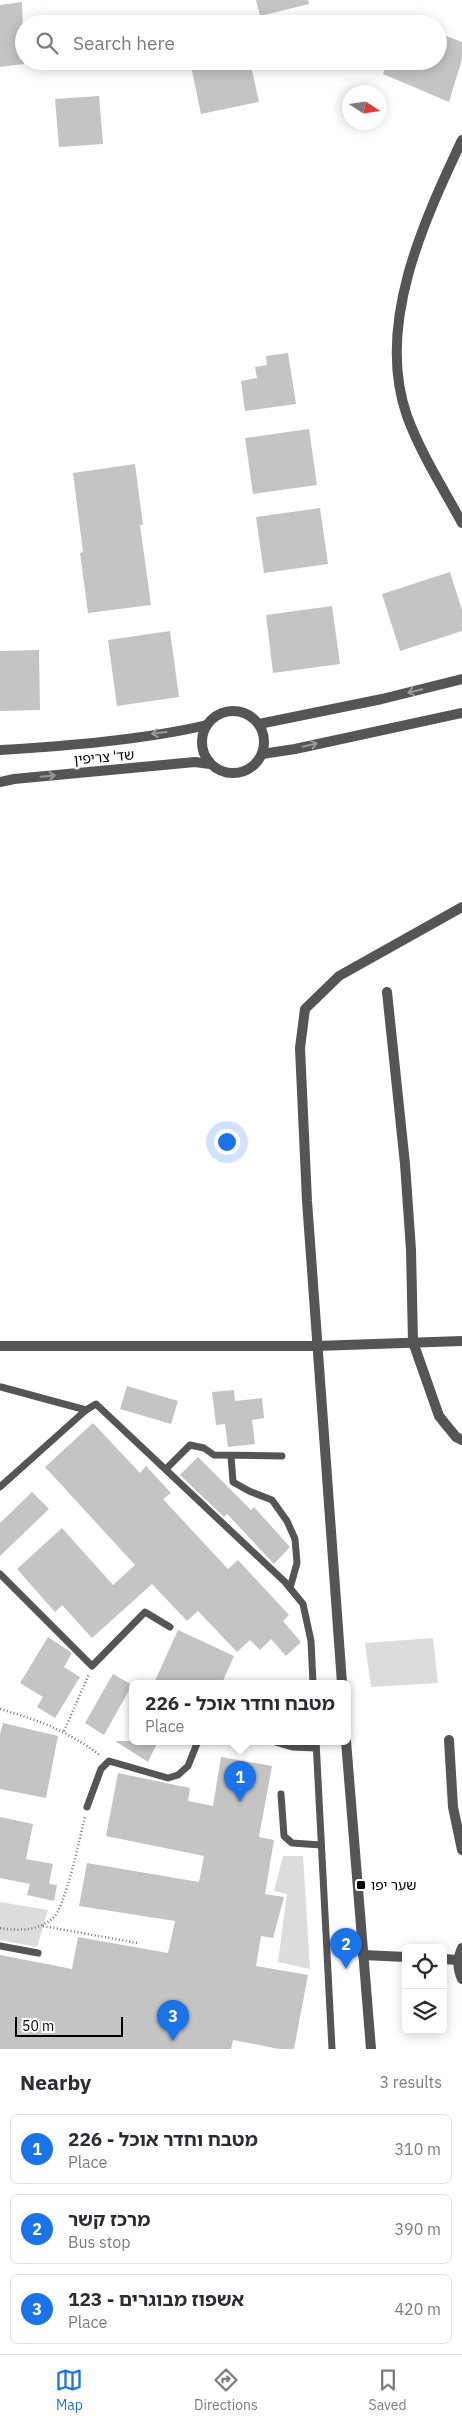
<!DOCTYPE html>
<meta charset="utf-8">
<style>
body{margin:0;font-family:"IBM Plex Sans","Noto Sans Hebrew",sans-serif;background:#f7f7f7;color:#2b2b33}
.controls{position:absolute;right:15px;bottom:15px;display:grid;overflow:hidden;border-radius:8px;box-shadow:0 2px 12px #0003}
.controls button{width:45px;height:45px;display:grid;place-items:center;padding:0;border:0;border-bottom:1px solid #e1e1e2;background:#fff;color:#2b2b33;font:25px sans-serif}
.compass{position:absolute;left:342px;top:85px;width:45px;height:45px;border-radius:50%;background:#fff;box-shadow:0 2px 12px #0003;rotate:102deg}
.scale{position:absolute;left:15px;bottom:12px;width:108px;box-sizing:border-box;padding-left:5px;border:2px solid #000;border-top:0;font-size:14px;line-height:18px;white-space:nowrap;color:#000;-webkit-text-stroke:4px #fff;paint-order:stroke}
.you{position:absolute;left:226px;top:1141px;width:18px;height:18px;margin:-12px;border:4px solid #fff;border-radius:50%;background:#1a73e8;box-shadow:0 0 0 8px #1a73e833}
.badge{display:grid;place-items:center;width:32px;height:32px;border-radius:50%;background:#1a73e8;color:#fff;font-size:16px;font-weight:700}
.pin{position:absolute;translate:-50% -41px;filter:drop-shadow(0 1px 2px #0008)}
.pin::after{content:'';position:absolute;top:26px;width:18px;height:15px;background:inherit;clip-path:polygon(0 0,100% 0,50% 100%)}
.popup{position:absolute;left:129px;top:1680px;width:222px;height:65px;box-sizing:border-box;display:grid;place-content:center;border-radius:8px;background:#fff;filter:drop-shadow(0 1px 4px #0005);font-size:16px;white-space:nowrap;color:#7c7c81}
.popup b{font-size:19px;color:#2b2b33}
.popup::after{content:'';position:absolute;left:50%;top:100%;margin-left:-10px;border:10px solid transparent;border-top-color:#fff}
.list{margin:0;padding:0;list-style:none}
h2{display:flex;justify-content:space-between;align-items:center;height:65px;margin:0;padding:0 20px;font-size:21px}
h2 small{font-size:16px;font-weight:400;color:#7c7c81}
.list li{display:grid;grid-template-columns:32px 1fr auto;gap:15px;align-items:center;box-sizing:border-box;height:70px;margin:0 10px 10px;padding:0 10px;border:1px solid #e1e1e2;border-radius:8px}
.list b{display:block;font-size:19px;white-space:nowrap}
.list p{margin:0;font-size:16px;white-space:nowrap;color:#7c7c81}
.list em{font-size:16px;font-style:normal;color:#7c7c81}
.icon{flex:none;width:28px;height:28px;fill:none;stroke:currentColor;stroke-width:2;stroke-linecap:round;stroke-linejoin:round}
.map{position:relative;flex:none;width:462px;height:2049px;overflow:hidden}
.search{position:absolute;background:#fff;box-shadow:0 2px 12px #0003;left:15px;right:15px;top:15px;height:55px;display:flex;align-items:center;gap:12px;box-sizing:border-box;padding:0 18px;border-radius:28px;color:#7c7c81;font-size:19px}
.sheet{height:305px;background:#fff}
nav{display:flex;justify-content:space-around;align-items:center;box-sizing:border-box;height:70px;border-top:1px solid #e1e1e2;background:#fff;font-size:14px;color:#7c7c81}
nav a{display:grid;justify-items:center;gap:2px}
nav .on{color:#1a73e8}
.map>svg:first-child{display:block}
</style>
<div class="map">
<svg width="462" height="2049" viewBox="0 0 462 2049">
<rect width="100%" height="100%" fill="#fff"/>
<g fill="#dcdcdc">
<path d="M 433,1638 L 438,1683 L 371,1687 L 365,1643 Z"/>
<path d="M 283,1856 L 303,1856 L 310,1969 L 278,1962 L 287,1894 L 274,1891 Z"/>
<path d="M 0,1902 L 48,1910 L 37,1947 L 0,1940 Z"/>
</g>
<g fill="#c4c4c4">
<path d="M 256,0 L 308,0 L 309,4 L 260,16 Z"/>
<path d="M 22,2 L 24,64 L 0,67 L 0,5 Z"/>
<path d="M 438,33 L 462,42 L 462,59 L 449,102 L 383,74 L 388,61 L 438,61 Z"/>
<path d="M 190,61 L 250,61 L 259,102 L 201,114 Z"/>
<path d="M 99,96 L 103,144 L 59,147 L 55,99 Z"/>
<path d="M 288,353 L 296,404 L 245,411 L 241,381 L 257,378 L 255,367 L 267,365 L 266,356 Z"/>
<path d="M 309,429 L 317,485 L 253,494 L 245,438 Z"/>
<path d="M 135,464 L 143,525 L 140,525 L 151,605 L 88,613 L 80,553 L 83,552 L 73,473 Z"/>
<path d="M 320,508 L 328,564 L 264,573 L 256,517 Z"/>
<path d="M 450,572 L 462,610 L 462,631 L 400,651 L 382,594 Z"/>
<path d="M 332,606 L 340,664 L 273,673 L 266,615 Z"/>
<path d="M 170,631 L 179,697 L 117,706 L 108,640 Z"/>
<path d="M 39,650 L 40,710 L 0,711 L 0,651 Z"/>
<path d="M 127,1386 L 178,1401 L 171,1424 L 120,1409 Z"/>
<path d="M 234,1390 L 235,1401 L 262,1398 L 264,1418 L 252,1420 L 255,1444 L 228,1447 L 225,1424 L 216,1425 L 212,1392 Z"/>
<path d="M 93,1423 L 140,1473 L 146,1466 L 171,1493 L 163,1499 L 228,1569 L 238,1560 L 289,1615 L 283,1621 L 301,1642 L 286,1656 L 271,1639 L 260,1650 L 250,1640 L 237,1652 L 198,1611 L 187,1621 L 152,1584 L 92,1638 L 62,1605 L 55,1612 L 17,1569 L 62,1528 L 113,1585 L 135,1565 L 45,1467 Z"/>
<path d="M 198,1457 L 251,1510 L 254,1507 L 290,1547 L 274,1564 L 227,1514 L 224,1517 L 180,1475 Z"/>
<path d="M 32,1492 L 49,1509 L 0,1556 L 0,1523 Z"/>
<path d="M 178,1630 L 234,1656 L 222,1683 L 154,1683 Z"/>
<path d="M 48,1637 L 72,1653 L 64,1667 L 80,1677 L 55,1718 L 37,1707 L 43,1697 L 20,1683 Z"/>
<path d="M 113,1674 L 132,1685 L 104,1735 L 85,1723 Z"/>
<path d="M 3,1723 L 58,1736 L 46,1798 L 0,1789 L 0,1734 Z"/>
<path d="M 115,1741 L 158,1741 L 148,1762 Z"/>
<path d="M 221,1757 L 272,1766 L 259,1837 L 274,1840 L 265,1894 L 284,1897 L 273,1938 L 261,1936 L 256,1966 L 308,1975 L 294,2049 L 279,2049 L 233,2040 L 231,2049 L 0,2049 L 0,1955 L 72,1969 L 78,1937 L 168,1953 L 175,1921 L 79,1906 L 87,1863 L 199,1882 L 204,1856 L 106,1836 L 118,1773 L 190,1788 L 188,1801 L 213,1806 Z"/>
<path d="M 0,1817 L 33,1824 L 26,1859 L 53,1864 L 49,1884 L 57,1885 L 54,1901 L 27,1895 L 30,1884 L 0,1878 Z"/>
</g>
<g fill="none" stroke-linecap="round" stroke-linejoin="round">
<g stroke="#777" stroke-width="2.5" stroke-dasharray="1 2.5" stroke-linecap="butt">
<path d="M 0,1709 C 41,1721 65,1730 100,1755"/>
<path d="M 64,1731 L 89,1674"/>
<path d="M 43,1926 L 137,1943"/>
<path d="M 0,1928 C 18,1931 37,1931 52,1919 C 66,1908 80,1836 85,1816"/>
</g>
<g stroke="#555" stroke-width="7">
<path d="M 1,1387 L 86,1410"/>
<path d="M 231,1456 L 233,1482 L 249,1491 L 272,1500 L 287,1521 L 295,1539 L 297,1563 L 290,1588"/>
<path d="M 166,1469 L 190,1445 L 204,1448 L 214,1455 L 282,1456"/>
<path d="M 0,1487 L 86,1410 L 96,1404 L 285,1582 L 303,1604 L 311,1641 L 313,1683"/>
<path d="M 0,1574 L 92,1666 L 145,1612 L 170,1627"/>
<path d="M 272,1741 L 292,1747 L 316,1748"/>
<path d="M 316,1741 L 332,2049"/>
<path d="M 281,1794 L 284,1836 L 292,1843 L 321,1845"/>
<path d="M 87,1807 L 101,1769 L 109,1761 L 168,1778 L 178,1775 L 188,1766 L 198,1741"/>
<path d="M 0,1946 L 38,1953"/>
</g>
<g stroke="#555" stroke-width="10">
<path d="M 462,140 C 424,221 375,325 407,416 C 421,454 443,488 462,523"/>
<circle cx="233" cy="742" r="31"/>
<path d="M 259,724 L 382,699 L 462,679"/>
<path d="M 0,750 C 66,746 143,740 207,725"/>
<path d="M 262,754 L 295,749 L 462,713"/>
<path d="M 0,782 L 14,779 L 195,762 L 210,764"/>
<path d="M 387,992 L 405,1164 L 411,1250 L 413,1342 L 439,1416 L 456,1437 L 462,1440"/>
<path d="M 0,1346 L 316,1346 L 462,1341"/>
<path d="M 342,1683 L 307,1201 L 300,1048 L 305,1009 L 339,976 L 462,907"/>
<path d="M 449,1740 L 453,1807 L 462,1850"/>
<path d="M 346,1741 L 371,2049"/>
<path d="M 462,1948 C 457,1959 457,1968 462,1979"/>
<path d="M 363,1955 L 406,1957"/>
<path d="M 443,1959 L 458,1960"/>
</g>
</g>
<defs><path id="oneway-shaft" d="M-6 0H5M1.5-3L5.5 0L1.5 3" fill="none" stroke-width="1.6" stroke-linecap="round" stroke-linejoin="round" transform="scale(1.25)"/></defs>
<g stroke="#999">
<use href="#oneway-shaft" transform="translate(415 691) rotate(166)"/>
<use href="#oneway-shaft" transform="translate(159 733) rotate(173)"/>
<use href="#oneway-shaft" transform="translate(310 745) rotate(-13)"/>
<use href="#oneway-shaft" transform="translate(48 776) rotate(-5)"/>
</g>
<rect fill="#000" stroke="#fff" stroke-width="2" x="356" y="1880" width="10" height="10" rx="2.5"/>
<g text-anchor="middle" stroke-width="5" stroke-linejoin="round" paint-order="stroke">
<g font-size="14" fill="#000" stroke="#fff">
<text transform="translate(104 757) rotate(-5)" y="5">שד' צריפין</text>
</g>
<g font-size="14" fill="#000" stroke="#fff" text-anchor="start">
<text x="371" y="1890">שער יפו</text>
</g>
</g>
</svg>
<div class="controls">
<button><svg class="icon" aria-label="locate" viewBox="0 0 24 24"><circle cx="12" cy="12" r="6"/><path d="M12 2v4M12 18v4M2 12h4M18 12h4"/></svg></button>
<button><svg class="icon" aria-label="layers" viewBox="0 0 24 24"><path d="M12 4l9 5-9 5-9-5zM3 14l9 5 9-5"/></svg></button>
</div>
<svg class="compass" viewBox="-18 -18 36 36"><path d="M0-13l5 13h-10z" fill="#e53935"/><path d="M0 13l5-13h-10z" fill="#7c7c81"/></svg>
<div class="scale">50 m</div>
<div class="you"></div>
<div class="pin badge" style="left:240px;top:1802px">1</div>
<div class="popup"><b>226 - מטבח וחדר אוכל</b>Place</div>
<div class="pin badge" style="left:346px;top:1969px">2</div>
<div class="pin badge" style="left:173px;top:2041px">3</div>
<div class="search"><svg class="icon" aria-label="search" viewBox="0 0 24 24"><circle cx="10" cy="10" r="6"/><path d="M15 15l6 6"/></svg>Search here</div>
</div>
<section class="sheet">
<h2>Nearby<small>3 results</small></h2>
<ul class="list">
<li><span class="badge">1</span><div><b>226 - מטבח וחדר אוכל</b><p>Place</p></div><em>310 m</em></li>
<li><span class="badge">2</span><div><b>מרכז קשר</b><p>Bus stop</p></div><em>390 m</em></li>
<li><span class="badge">3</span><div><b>123 - אשפוז מבוגרים</b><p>Place</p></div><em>420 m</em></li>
</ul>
</section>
<nav>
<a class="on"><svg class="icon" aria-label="map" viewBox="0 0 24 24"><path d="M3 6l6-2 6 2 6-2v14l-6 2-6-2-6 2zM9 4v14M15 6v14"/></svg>Map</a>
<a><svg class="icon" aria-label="directions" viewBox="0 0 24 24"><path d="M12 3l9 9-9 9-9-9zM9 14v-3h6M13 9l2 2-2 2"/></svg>Directions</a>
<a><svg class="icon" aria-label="saved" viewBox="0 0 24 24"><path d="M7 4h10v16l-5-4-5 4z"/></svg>Saved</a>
</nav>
